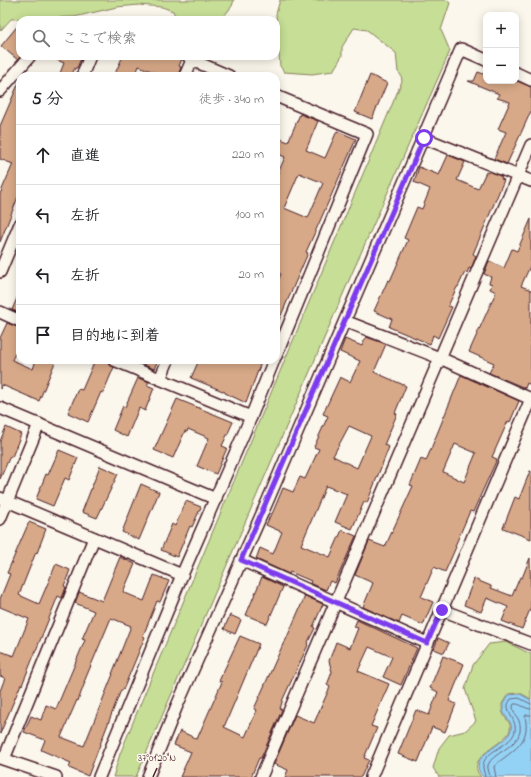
<!DOCTYPE html>
<html lang="ja">
<meta charset="utf-8">
<style>
body{margin:0;font-family:"Indie Flower","Klee One",sans-serif;background:#f6f6f6;color:#202124}
.controls{position:absolute;right:12px;top:12px;display:grid;overflow:hidden;border-radius:8px;box-shadow:0 2px 10px #0003}
.controls button{width:36px;height:36px;display:grid;place-items:center;padding:0;border:0;border-bottom:1px solid #e0e0e0;background:#fff;color:#202124;font:20px sans-serif}
.stop{position:absolute;width:12px;height:12px;margin:-9px;border:3px solid #7c3aed;border-radius:50%;background:#fff}
.stop.end{background:#7c3aed;border-color:#fff;box-shadow:0 1px 4px #0008}
.list{margin:0;padding:0;list-style:none}
h2{display:flex;justify-content:space-between;align-items:center;height:52px;margin:0;padding:0 16px;font-size:17px}
h2 small{font-size:13px;font-weight:400;color:#757577}
.list li{display:grid;grid-template-columns:26px 1fr auto;gap:12px;align-items:center;box-sizing:border-box;height:60px;padding:0 16px;border-top:1px solid #e0e0e0}
.list b{display:block;font-size:15px;white-space:nowrap}
.list em{font-size:13px;font-style:normal;color:#757577}
.icon{flex:none;width:22px;height:22px;fill:none;stroke:currentColor;stroke-width:2;stroke-linecap:round;stroke-linejoin:round}
.map{position:relative;flex:none;width:531px;height:777px;overflow:hidden}
.search{position:absolute;background:#fff;box-shadow:0 2px 10px #0003;left:16px;top:16px;width:264px;height:44px;display:flex;align-items:center;gap:10px;box-sizing:border-box;padding:0 14px;border-radius:12px;color:#757577;font-size:15px}
.panel{position:absolute;background:#fff;box-shadow:0 2px 10px #0003;left:16px;top:72px;width:264px;height:292px;border-radius:12px}
.map>svg:first-child{display:block}
</style>
<div class="map">
<svg width="531" height="777" viewBox="0 0 531 777">
<rect width="100%" height="100%" fill="#fbf7ec"/>
<filter id="ink" filterUnits="userSpaceOnUse"><feTurbulence type="fractalNoise" baseFrequency=".025" numOctaves="2"/><feDisplacementMap in="SourceGraphic" scale="8" xChannelSelector="R" yChannelSelector="G"/><feConvolveMatrix kernelMatrix="1 2 1 2 8 2 1 2 1" color-interpolation-filters="sRGB"/></filter>
<g filter="url(#ink)">
<g fill="#c6de95" stroke="#887e60">
<path d="M 0,0 L 234,0 L 232,6 L 221,20 L 177,20 L 173,11 L 162,7 L 139,5 L 117,7 L 74,17 L 11,19 L 0,31 Z"/>
<path d="M 280,0 L 447,0 L 450,3 L 441,30 L 450,51 L 353,271 L 136,777 L 113,777 L 120,754 L 142,700 L 402,81 L 401,75 L 398,72 L 396,53 L 367,30 L 354,28 L 342,47 L 342,56 L 333,71 L 312,74 L 284,72 L 280,66 L 276,14 Z"/>
<path d="M 506,642 L 531,654 L 531,699 L 520,693 L 508,694 L 502,704 C 502,707 502,710 503,713 C 505,719 512,722 510,730 C 506,745 463,756 481,777 L 439,777 L 433,768 L 439,748 L 449,735 L 465,731 L 476,721 L 465,689 L 473,665 L 489,644 Z"/>
</g>
<path fill="#94d2f5" stroke="#768aa4" d="M 520,694 L 531,700 L 531,777 L 483,777 C 464,755 507,746 511,730 C 513,722 507,720 504,713 C 503,711 503,707 503,704 L 509,695 Z"/>
<g fill="none" stroke-linecap="round" stroke-linejoin="round">
<g stroke="#68677c" stroke-width="1">
<path d="M 485,777 C 485,773 482,769 483,765 C 485,750 512,746 515,731 C 517,720 507,715 508,704 L 511,699 L 519,698 L 531,704"/>
<path d="M 490,777 C 490,773 487,769 488,765 C 491,754 517,747 520,732 C 522,718 513,716 513,706 L 514,704 C 520,703 525,709 531,709"/>
<path d="M 496,777 L 494,767 L 495,765 C 513,750 531,743 525,716 L 526,715 L 531,715"/>
</g>
</g>
<g fill="#d7a988" stroke="#4a1f2b" fill-rule="evenodd">
<path d="M 20,23 L 20,57 L 18,60 L 1,46 Z"/>
<path d="M 48,56 L 82,56 L 77,68 L 75,68 L 71,76 L 59,76 L 64,63 Z"/>
<path d="M 116,56 L 176,56 L 182,59 L 179,66 L 181,67 L 178,76 L 163,76 L 139,66 L 135,76 L 114,76 L 122,58 Z"/>
<path d="M 478,72 L 486,75 L 486,81 L 517,81 L 531,87 L 531,111 L 507,164 L 494,159 L 506,132 L 498,129 L 510,102 L 497,98 L 499,94 L 468,81 L 474,81 Z"/>
<path d="M 370,75 L 387,83 L 372,119 L 355,112 Z"/>
<path d="M 20,80 L 20,192 L 0,242 L 0,194 L 13,164 L 0,159 L 0,126 Z"/>
<path d="M 300,114 L 318,121 L 306,150 L 325,158 L 337,131 L 356,139 L 320,221 L 306,252 L 308,253 L 276,327 L 276,286 L 281,274 L 276,271 L 276,178 L 285,157 L 276,153 L 276,146 L 279,138 L 288,142 ZM 299,173 L 323,183 L 308,218 L 284,208 Z"/>
<path d="M 448,155 L 465,162 L 457,180 L 478,189 L 486,172 L 488,173 L 489,171 L 502,177 L 501,179 L 504,180 L 473,254 L 476,256 L 471,269 L 469,268 L 467,273 L 465,272 L 458,287 L 457,287 L 448,306 L 452,307 L 438,338 L 433,335 L 430,344 L 389,327 L 392,319 L 374,311 L 388,280 L 390,281 L 408,240 L 404,238 L 417,207 L 422,209 L 430,189 L 414,182 L 419,167 L 439,175 Z"/>
<path d="M 531,219 L 531,264 L 521,286 L 531,290 L 531,385 L 527,383 L 525,388 L 489,373 L 494,363 L 469,352 L 496,292 L 490,289 L 492,284 L 489,283 L 491,277 L 484,274 L 489,261 L 504,268 L 512,249 L 517,251 Z"/>
<path d="M 20,291 L 20,313 L 12,310 Z"/>
<path d="M 7,323 L 20,328 L 20,342 L 12,360 L 33,369 L 36,360 L 56,360 L 39,401 L 2,385 L 0,389 L 0,338 Z"/>
<path d="M 366,337 L 386,344 L 374,372 L 406,386 L 395,413 L 397,414 L 384,445 L 389,447 L 367,503 L 364,502 L 352,529 L 335,522 L 347,494 L 326,486 L 301,545 L 330,557 L 342,530 L 356,536 L 335,583 L 330,581 L 326,590 L 310,583 L 311,581 L 290,572 L 289,574 L 256,559 L 260,548 L 273,554 L 282,532 L 266,525 L 271,514 L 272,514 L 283,488 L 293,492 L 300,477 L 305,479 L 319,449 L 314,447 L 328,416 L 323,414 L 340,377 L 350,382 L 360,361 L 340,352 L 345,339 L 362,346 ZM 349,426 L 371,436 L 357,468 L 333,456 Z"/>
<path d="M 95,360 L 107,360 L 109,365 L 114,367 L 103,393 L 101,392 L 88,422 L 68,413 L 78,389 L 82,390 Z"/>
<path d="M 146,360 L 158,360 L 154,369 L 144,365 Z"/>
<path d="M 199,360 L 262,360 L 246,403 L 225,393 L 225,392 L 191,378 Z"/>
<path d="M 461,375 L 519,401 L 510,422 L 508,421 L 492,457 L 497,459 L 473,512 L 470,511 L 455,546 L 456,547 L 445,572 L 434,567 L 421,597 L 433,602 L 423,625 L 402,616 L 399,623 L 363,607 L 373,583 L 355,575 L 369,541 L 385,547 L 413,486 L 410,485 L 421,459 L 426,461 ZM 455,444 L 476,453 L 464,482 L 443,472 Z"/>
<path d="M 138,378 L 149,382 L 147,385 L 154,388 L 145,411 L 139,408 L 127,437 L 113,430 L 123,406 L 125,407 Z"/>
<path d="M 177,399 L 233,422 L 222,446 L 227,448 L 216,474 L 197,466 L 209,438 L 188,429 L 187,432 L 185,431 L 173,458 L 154,450 Z"/>
<path d="M 6,427 L 21,434 L 12,457 L 10,456 L 0,479 L 0,441 Z"/>
<path d="M 59,450 L 78,458 L 69,480 L 65,478 L 53,506 L 36,499 L 46,474 L 48,475 Z"/>
<path d="M 100,466 L 118,474 L 97,518 L 82,512 Z"/>
<path d="M 530,471 L 531,471 L 531,539 L 503,528 L 515,497 L 519,499 Z"/>
<path d="M 141,484 L 159,492 L 139,540 L 122,532 Z"/>
<path d="M 186,501 L 201,507 L 192,527 L 190,526 L 177,557 L 161,550 L 172,524 L 175,526 Z"/>
<path d="M 29,522 L 46,529 L 37,553 L 36,552 L 19,595 L 39,604 L 56,564 L 70,570 L 64,586 L 66,587 L 62,598 L 58,596 L 22,685 L 21,684 L 0,734 L 0,691 L 5,678 L 0,676 L 0,651 L 14,656 L 29,619 L 0,607 L 0,599 L 10,574 L 7,573 Z"/>
<path d="M 120,557 L 135,564 L 123,592 L 144,601 L 154,575 L 169,581 L 160,602 L 157,601 L 143,636 L 145,637 L 123,690 L 121,690 L 109,721 L 88,776 L 69,768 L 71,763 L 41,750 L 45,740 L 24,732 L 31,716 L 41,720 L 46,705 L 56,709 L 85,640 L 82,639 L 94,611 L 75,603 L 79,592 L 102,601 ZM 111,618 L 131,626 L 112,674 L 113,674 L 84,746 L 61,737 L 77,700 L 78,701 L 85,682 L 84,682 Z"/>
<path d="M 530,558 L 531,607 L 522,629 L 502,621 L 508,607 L 487,598 L 481,612 L 464,605 L 474,579 L 491,586 L 491,588 L 512,596 L 520,577 L 522,578 Z"/>
<path d="M 262,577 L 283,587 L 267,624 L 246,615 Z"/>
<path d="M 305,596 L 323,604 L 313,627 L 315,628 L 307,644 L 308,645 L 283,699 L 280,709 L 282,710 L 261,758 L 259,758 L 251,777 L 180,777 L 191,752 L 174,745 L 180,731 L 197,739 L 222,682 L 219,681 L 240,636 L 259,644 L 224,727 L 245,737 L 257,710 L 254,709 L 284,642 L 285,642 Z"/>
<path d="M 230,615 L 241,620 L 235,634 L 224,629 Z"/>
<path d="M 357,620 L 417,648 L 401,685 L 383,677 L 392,657 L 369,647 L 358,671 L 389,684 L 371,726 L 377,728 L 364,758 L 369,760 L 361,777 L 285,777 L 288,770 L 274,764 L 295,715 L 314,723 L 330,687 L 327,685 L 332,672 L 329,661 L 336,642 L 350,648 L 358,628 L 354,627 Z"/>
<path d="M 438,638 L 449,643 L 444,653 L 434,649 Z"/>
<path d="M 443,656 L 464,664 L 449,701 L 456,704 L 445,732 L 432,727 L 418,762 L 398,754 L 416,710 L 429,715 L 438,692 L 430,688 Z"/>
</g>
<g fill="none" stroke-linecap="round" stroke-linejoin="round">
<defs>
<g id="minor">
<path d="M 188,56 L 192,60 L 229,76"/>
<path d="M 516,73 L 531,80"/>
<path d="M 82,76 L 90,56"/>
<path d="M 185,76 L 192,60"/>
<path d="M 0,91 L 30,56"/>
<path d="M 276,96 L 367,134 L 276,356"/>
<path d="M 424,138 L 531,181"/>
<path d="M 0,272 L 20,224"/>
<path d="M 0,312 L 20,321"/>
<path d="M 345,321 L 440,358 L 531,399"/>
<path d="M 114,360 L 251,417"/>
<path d="M 160,379 L 168,360"/>
<path d="M 0,408 L 216,499"/>
<path d="M 0,498 L 182,575"/>
<path d="M 0,519 L 39,424"/>
<path d="M 241,560 L 427,643"/>
<path d="M 442,610 L 531,644"/>
<path d="M 0,758 L 56,777"/>
<path d="M 4,759 L 94,538"/>
<path d="M 99,777 L 182,575 L 251,417 L 274,360"/>
<path d="M 148,777 L 176,708 L 268,500 L 461,49 L 486,60"/>
<path d="M 261,777 L 531,145"/>
<path d="M 371,777 L 531,399"/>
</g>
</defs>
<use href="#minor" stroke="#4a1f2b" stroke-width="14"/>
<use href="#minor" stroke="#fbf7ec" stroke-width="11"/>
</g>
</g>
<g fill="none" stroke-linecap="round" stroke-linejoin="round" filter="url(#ink)">
<path stroke="#7c3aed" stroke-width="5" d="M 424,138 L 241,560 L 427,643 L 442,610"/>
</g>
<path fill="none" stroke="#4a1f2b" stroke-width="1.5" d="M 153,777 L 157,768"/>
<g font-size="10" text-anchor="middle" fill="#4a1f2b" stroke="#fbf7ec" stroke-width="3" stroke-linejoin="round" paint-order="stroke">
<text x="157" y="761">37°01'20"N</text>
</g>
</svg>
<div class="controls">
<button>+</button>
<button>−</button>
</div>
<div class="stop" style="left:424px;top:138px"></div>
<div class="stop end" style="left:442px;top:610px"></div>
<div class="search"><svg class="icon" aria-label="search" viewBox="0 0 24 24"><circle cx="10" cy="10" r="6"/><path d="M15 15l6 6"/></svg>ここで検索</div>
<section class="panel">
<h2>5 分<small>徒歩 · 340 m</small></h2>
<ul class="list">
<li><svg class="icon" aria-label="ahead" viewBox="0 0 24 24"><path d="M12 20V5M6 11l6-6 6 6"/></svg><div><b>直進</b></div><em>220 m</em></li>
<li><svg class="icon" aria-label="left" viewBox="0 0 24 24"><path d="M17 20v-9H6M10 6l-5 5 5 5"/></svg><div><b>左折</b></div><em>100 m</em></li>
<li><svg class="icon" aria-label="left" viewBox="0 0 24 24"><path d="M17 20v-9H6M10 6l-5 5 5 5"/></svg><div><b>左折</b></div><em>20 m</em></li>
<li><svg class="icon" aria-label="arrive" viewBox="0 0 24 24"><path d="M6 21V4h12l-3 4 3 4H6"/></svg><div><b>目的地に到着</b></div></li>
</ul>
</section>
</div>
